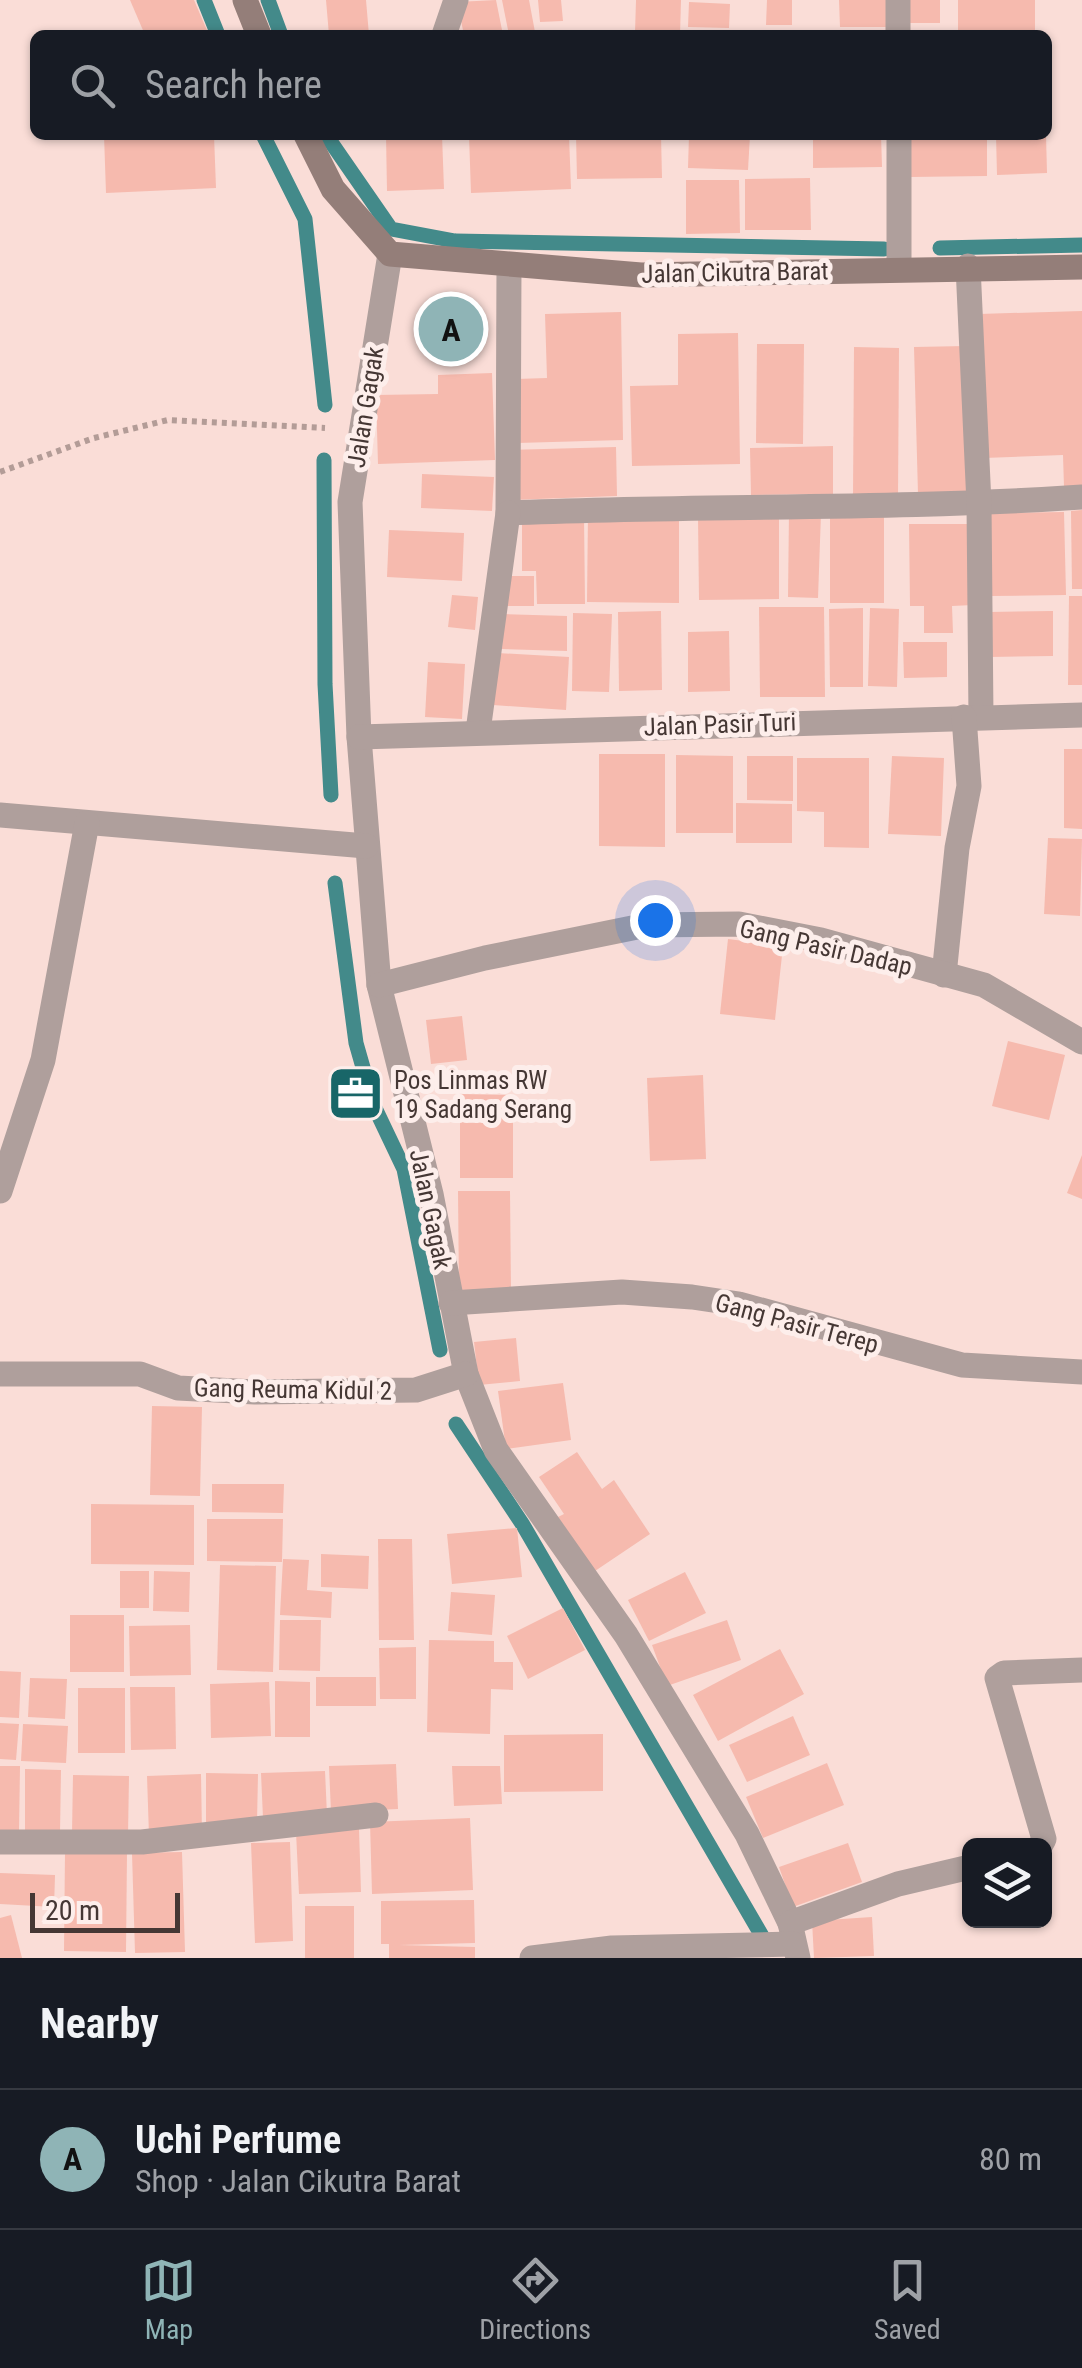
<!DOCTYPE html>
<meta charset="utf-8">
<style>
body{margin:0;font-family:"Roboto Condensed",sans-serif;background:#20242c;color:#f1f3f6}
.controls{position:absolute;right:30px;bottom:30px;display:grid;overflow:hidden;border-radius:15px;box-shadow:0 2px 8px #0004}
.controls button{width:90px;height:90px;display:grid;place-items:center;padding:0;border:0;border-bottom:2px solid #363941;background:#171b24;color:#f1f3f6;font:50px sans-serif}
.scale{position:absolute;left:30px;bottom:25px;width:150px;box-sizing:border-box;padding-left:10px;border:5px solid #453734;border-top:0;font-size:28px;line-height:35px;white-space:nowrap;color:#453734;-webkit-text-stroke:8px #fdeeeb;paint-order:stroke}
.you{position:absolute;left:655px;top:920px;width:35px;height:35px;margin:-25px;border:8px solid #fff;border-radius:50%;background:#1a73e8;box-shadow:0 0 0 15px #1a73e833}
.badge{display:grid;place-items:center;width:65px;height:65px;border-radius:50%;background:#8fb4b6;color:#111;font-size:32px;font-weight:700}
.pin{position:absolute;translate:-50% -50%;border:5px solid #fff;box-shadow:0 2px 10px #0006}
.list{margin:0;padding:0;list-style:none}
h2{display:flex;justify-content:space-between;align-items:center;height:130px;margin:0;padding:0 40px;font-size:42px}
h2 small{font-size:32px;font-weight:400;color:#9ea1a6}
.list li{display:grid;grid-template-columns:65px 1fr auto;gap:30px;align-items:center;box-sizing:border-box;height:140px;padding:0 40px;border-top:2px solid #363941}
.list b{display:block;font-size:38px;white-space:nowrap}
.list p{margin:0;font-size:32px;white-space:nowrap;color:#9ea1a6}
.list em{font-size:32px;font-style:normal;color:#9ea1a6}
.icon{flex:none;width:55px;height:55px;fill:none;stroke:currentColor;stroke-width:2;stroke-linecap:round;stroke-linejoin:round}
.map{position:relative;flex:none;width:1082px;height:1958px;overflow:hidden}
.search{position:absolute;background:#171b24;box-shadow:0 2px 8px #0004;left:30px;right:30px;top:30px;height:110px;display:flex;align-items:center;gap:25px;box-sizing:border-box;padding:0 35px;border-radius:15px;color:#9ea1a6;font-size:38px}
.sheet{height:270px;background:#171b24}
nav{display:flex;justify-content:space-around;align-items:center;box-sizing:border-box;height:140px;border-top:2px solid #363941;background:#171b24;font-size:28px;color:#9ea1a6}
nav a{display:grid;justify-items:center;gap:5px}
nav .on{color:#8fb4b6}
.map>svg:first-child{display:block}
</style>
<div class="map">
<svg width="1082" height="1958" viewBox="0 0 1082 1958">
<rect width="100%" height="100%" fill="#faddd7"/>
<g fill="none" stroke-linecap="round" stroke-linejoin="round">
<g stroke="#438a8a" stroke-width="15">
<path d="M 204,0 L 218,35"/>
<path d="M 268,0 L 281,35"/>
<path d="M 263,135 L 305,219 L 325,405"/>
<path d="M 326,135 L 391,229 L 455,241 L 884,249"/>
<path d="M 940,248 L 1082,245"/>
<path d="M 324,460 L 325,684 L 331,795"/>
<path d="M 335,883 L 356,1043 L 374,1106 L 404,1169 L 440,1350"/>
<path d="M 456,1424 L 523,1525 L 762,1936"/>
</g>
</g>
<g fill="#f6baae">
<path d="M 130,0 L 194,0 L 209,35 L 145,35 Z"/>
<path d="M 326,0 L 366,0 L 369,35 L 329,35 Z"/>
<path d="M 496,0 L 503,35 L 464,35 L 457,2 Z"/>
<path d="M 502,0 L 529,0 L 535,32 L 509,35 Z"/>
<path d="M 538,0 L 561,0 L 563,21 L 540,22 Z"/>
<path d="M 636,0 L 681,0 L 680,35 L 635,33 Z"/>
<path d="M 767,0 L 792,0 L 792,25 L 766,25 Z"/>
<path d="M 839,0 L 886,0 L 886,27 L 840,27 Z"/>
<rect x="907" y="0" width="33" height="23"/>
<rect x="958" y="0" width="77" height="30"/>
<path d="M 689,2 L 730,4 L 729,28 L 688,27 Z"/>
<path d="M 104,135 L 214,135 L 216,188 L 106,193 Z"/>
<path d="M 386,135 L 442,135 L 444,189 L 387,191 Z"/>
<path d="M 469,135 L 569,135 L 571,189 L 471,193 Z"/>
<path d="M 576,135 L 661,135 L 662,178 L 577,179 Z"/>
<path d="M 689,135 L 750,135 L 748,170 L 688,168 Z"/>
<path d="M 813,135 L 881,135 L 882,167 L 813,168 Z"/>
<path d="M 910,135 L 987,135 L 987,176 L 910,177 Z"/>
<path d="M 996,135 L 1046,135 L 1047,173 L 997,175 Z"/>
<path d="M 810,178 L 811,230 L 745,230 L 745,179 Z"/>
<path d="M 686,180 L 739,180 L 740,233 L 686,234 Z"/>
<path d="M 1082,311 L 1082,487 L 1064,487 L 1063,455 L 984,458 L 979,314 Z"/>
<path d="M 621,312 L 623,440 L 517,443 L 516,379 L 547,378 L 545,314 Z"/>
<path d="M 738,333 L 740,464 L 632,466 L 630,386 L 678,385 L 678,334 Z"/>
<path d="M 757,344 L 804,344 L 803,444 L 756,443 Z"/>
<path d="M 966,346 L 969,492 L 918,494 L 914,347 Z"/>
<path d="M 854,347 L 899,348 L 898,497 L 853,497 Z"/>
<path d="M 492,373 L 495,460 L 378,464 L 376,395 L 438,394 L 438,375 Z"/>
<path d="M 833,446 L 833,494 L 751,495 L 750,448 Z"/>
<path d="M 616,447 L 617,496 L 510,500 L 508,450 Z"/>
<path d="M 422,474 L 494,477 L 492,511 L 421,508 Z"/>
<path d="M 1082,510 L 1082,589 L 1072,589 L 1071,511 Z"/>
<path d="M 588,512 L 679,512 L 679,603 L 587,602 Z"/>
<path d="M 789,512 L 821,513 L 818,598 L 788,597 Z"/>
<path d="M 1064,512 L 1066,595 L 990,596 L 989,513 Z"/>
<rect x="830" y="514" width="54" height="89"/>
<path d="M 522,516 L 584,516 L 585,604 L 537,604 L 536,571 L 522,571 Z"/>
<path d="M 698,517 L 779,517 L 779,599 L 699,600 Z"/>
<path d="M 909,524 L 972,524 L 973,605 L 952,606 L 953,633 L 924,633 L 924,606 L 910,606 Z"/>
<path d="M 389,530 L 464,533 L 462,581 L 387,577 Z"/>
<rect x="500" y="576" width="34" height="30"/>
<path d="M 452,595 L 478,597 L 475,630 L 448,627 Z"/>
<path d="M 1069,596 L 1082,596 L 1082,685 L 1068,685 Z"/>
<path d="M 759,607 L 824,607 L 825,697 L 760,697 Z"/>
<path d="M 863,608 L 863,687 L 830,687 L 829,609 Z"/>
<path d="M 870,608 L 899,609 L 897,687 L 868,686 Z"/>
<path d="M 661,611 L 662,690 L 619,691 L 618,612 Z"/>
<path d="M 1053,611 L 1053,656 L 989,657 L 989,612 Z"/>
<path d="M 573,613 L 612,614 L 609,692 L 572,691 Z"/>
<path d="M 503,614 L 567,616 L 567,651 L 502,649 Z"/>
<path d="M 729,631 L 730,691 L 688,692 L 688,632 Z"/>
<path d="M 903,642 L 947,642 L 947,677 L 904,678 Z"/>
<path d="M 497,653 L 569,657 L 566,710 L 493,705 Z"/>
<path d="M 428,662 L 465,664 L 462,719 L 425,717 Z"/>
<path d="M 1064,749 L 1082,749 L 1082,829 L 1064,828 Z"/>
<path d="M 599,754 L 665,754 L 665,847 L 599,846 Z"/>
<path d="M 676,755 L 733,756 L 733,833 L 676,833 Z"/>
<path d="M 747,756 L 793,756 L 793,801 L 747,800 Z"/>
<path d="M 892,756 L 944,758 L 941,836 L 888,834 Z"/>
<path d="M 797,758 L 869,758 L 869,848 L 824,847 L 824,812 L 797,811 Z"/>
<path d="M 736,803 L 792,804 L 792,843 L 736,843 Z"/>
<path d="M 1048,838 L 1082,839 L 1080,916 L 1044,914 Z"/>
<path d="M 728,939 L 783,946 L 775,1020 L 720,1014 Z"/>
<path d="M 462,1016 L 467,1060 L 431,1064 L 426,1020 Z"/>
<path d="M 1008,1041 L 1065,1055 L 1049,1120 L 992,1106 Z"/>
<path d="M 703,1075 L 706,1159 L 650,1161 L 647,1078 Z"/>
<path d="M 460,1094 L 513,1095 L 513,1178 L 460,1178 Z"/>
<path d="M 1082,1155 L 1082,1199 L 1067,1193 Z"/>
<path d="M 458,1191 L 510,1191 L 511,1292 L 459,1292 Z"/>
<path d="M 516,1338 L 520,1381 L 479,1385 L 474,1342 Z"/>
<path d="M 563,1383 L 571,1440 L 506,1449 L 498,1391 Z"/>
<path d="M 152,1406 L 202,1407 L 200,1496 L 150,1495 Z"/>
<path d="M 577,1452 L 602,1489 L 614,1480 L 650,1534 L 595,1571 L 558,1517 L 564,1514 L 539,1477 Z"/>
<path d="M 212,1484 L 284,1484 L 283,1513 L 212,1512 Z"/>
<path d="M 91,1504 L 194,1505 L 194,1565 L 91,1564 Z"/>
<path d="M 207,1519 L 283,1519 L 282,1562 L 207,1561 Z"/>
<path d="M 517,1528 L 522,1577 L 452,1584 L 447,1534 Z"/>
<path d="M 378,1539 L 412,1539 L 414,1640 L 379,1640 Z"/>
<path d="M 321,1554 L 369,1556 L 368,1589 L 321,1587 Z"/>
<path d="M 283,1559 L 309,1560 L 307,1590 L 332,1592 L 331,1618 L 280,1615 Z"/>
<path d="M 220,1565 L 276,1566 L 273,1672 L 217,1670 Z"/>
<rect x="120" y="1571" width="29" height="37"/>
<path d="M 154,1571 L 190,1572 L 189,1612 L 153,1611 Z"/>
<path d="M 685,1572 L 706,1613 L 649,1641 L 628,1600 Z"/>
<path d="M 451,1592 L 495,1595 L 492,1635 L 448,1631 Z"/>
<path d="M 563,1608 L 585,1650 L 528,1679 L 507,1636 Z"/>
<rect x="70" y="1615" width="54" height="57"/>
<path d="M 280,1620 L 321,1620 L 320,1671 L 279,1670 Z"/>
<path d="M 727,1620 L 741,1660 L 667,1686 L 652,1645 Z"/>
<path d="M 190,1625 L 191,1675 L 130,1676 L 129,1626 Z"/>
<path d="M 429,1640 L 494,1641 L 494,1662 L 513,1662 L 513,1690 L 491,1689 L 490,1734 L 427,1732 Z"/>
<path d="M 416,1647 L 416,1699 L 380,1699 L 379,1648 Z"/>
<path d="M 780,1649 L 804,1694 L 718,1741 L 693,1695 Z"/>
<path d="M 0,1671 L 21,1672 L 19,1718 L 0,1717 Z"/>
<rect x="316" y="1677" width="60" height="29"/>
<path d="M 30,1678 L 67,1679 L 65,1719 L 28,1717 Z"/>
<path d="M 275,1681 L 310,1682 L 310,1737 L 275,1737 Z"/>
<path d="M 269,1682 L 271,1736 L 211,1738 L 210,1684 Z"/>
<path d="M 130,1687 L 175,1687 L 176,1749 L 131,1750 Z"/>
<rect x="78" y="1688" width="47" height="65"/>
<path d="M 793,1716 L 810,1755 L 747,1782 L 729,1745 Z"/>
<path d="M 0,1723 L 19,1724 L 16,1760 L 0,1759 Z"/>
<path d="M 23,1724 L 68,1726 L 66,1763 L 21,1761 Z"/>
<path d="M 603,1734 L 603,1791 L 504,1792 L 504,1735 Z"/>
<path d="M 827,1763 L 844,1805 L 763,1838 L 746,1797 Z"/>
<path d="M 396,1764 L 398,1809 L 331,1812 L 329,1766 Z"/>
<path d="M 0,1766 L 20,1766 L 19,1832 L 0,1832 Z"/>
<path d="M 452,1766 L 500,1766 L 502,1804 L 454,1806 Z"/>
<path d="M 25,1769 L 61,1770 L 60,1833 L 25,1832 Z"/>
<path d="M 325,1771 L 327,1815 L 263,1818 L 261,1773 Z"/>
<path d="M 206,1773 L 258,1774 L 257,1822 L 206,1822 Z"/>
<path d="M 201,1774 L 202,1834 L 149,1835 L 147,1776 Z"/>
<path d="M 73,1775 L 129,1776 L 128,1835 L 72,1834 Z"/>
<path d="M 470,1818 L 473,1890 L 372,1894 L 370,1822 Z"/>
<path d="M 359,1829 L 361,1892 L 299,1894 L 296,1832 Z"/>
<path d="M 290,1842 L 293,1941 L 255,1943 L 251,1843 Z"/>
<path d="M 848,1843 L 862,1882 L 793,1907 L 779,1867 Z"/>
<path d="M 65,1852 L 127,1852 L 126,1952 L 64,1951 Z"/>
<path d="M 182,1852 L 185,1952 L 135,1953 L 132,1853 Z"/>
<path d="M 0,1873 L 55,1875 L 54,1907 L 0,1904 Z"/>
<path d="M 474,1900 L 475,1943 L 399,1945 L 475,1947 L 475,1958 L 389,1958 L 389,1944 L 381,1944 L 381,1901 Z"/>
<rect x="305" y="1906" width="49" height="52"/>
<path d="M 11,1915 L 22,1958 L 0,1958 L 0,1918 Z"/>
<path d="M 872,1917 L 874,1956 L 814,1958 L 812,1921 Z"/>
</g>
<g fill="none" stroke-linecap="round" stroke-linejoin="round">
<path stroke="#b39c97" stroke-width="6" stroke-dasharray="5 5" stroke-linecap="butt" d="M 0,472 L 94,438 L 168,420 L 325,428"/>
<g stroke="#af9f9c" stroke-width="25">
<path d="M 898,0 L 898,35"/>
<path d="M 444,35 L 456,0"/>
<path d="M 899,135 L 899,269"/>
<path d="M 390,254 L 350,502 L 359,737 L 379,985 L 431,1194 L 466,1374 L 496,1450 L 626,1635 L 747,1834 L 790,1923 L 798,1958"/>
<path d="M 509,265 L 508,513 C 699,505 892,510 1082,497"/>
<path d="M 968,266 L 979,504 L 981,717"/>
<path d="M 478,731 L 508,513"/>
<path d="M 359,737 L 1082,715"/>
<path d="M 0,815 L 366,846"/>
<path d="M 944,975 L 957,848 L 969,786 L 964,717"/>
<path d="M 379,985 L 485,958 L 647,925 L 739,924 L 821,940 L 984,985 L 1082,1042"/>
<path d="M 0,1191 L 43,1060 L 87,823"/>
<path d="M 451,1303 L 622,1292 L 692,1297 L 739,1304 L 962,1365 L 1082,1372"/>
<path d="M 0,1374 L 140,1374 L 178,1388 L 255,1392 L 416,1390 L 466,1374"/>
<path d="M 0,1842 L 142,1842 L 376,1815"/>
<path d="M 1040,1846 L 1044,1839 L 997,1678 L 1004,1673 L 1082,1670"/>
<path d="M 790,1923 L 898,1884 L 970,1867"/>
<path d="M 532,1958 L 612,1948 L 793,1944"/>
</g>
<g stroke="#947e79" stroke-width="25">
<path d="M 245,0 L 259,35"/>
<path d="M 306,135 L 333,189 L 390,254 L 641,275 L 1082,267"/>
</g>
</g>
<defs>
<symbol id="office-square" viewBox="-11 -11 22 22"><rect x="-9" y="-9" width="18" height="18" rx="4" fill="#186668" stroke="#fdeeeb"/><path d="M-6-3h4V-5.5h4V-3h4V5H-6ZM-1-4.5V-3h2v-1.5ZM-6 0V1H6V0Z" fill="#fff"/></symbol>
</defs>
<g fill-rule="evenodd">
<use href="#office-square" x="324" y="1062" width="63" height="63"/>
</g>
<g text-anchor="middle" stroke-width="10" stroke-linejoin="round" paint-order="stroke">
<g font-size="25" fill="#453734" stroke="#fdeeeb">
<text transform="translate(735 272) rotate(-1)" y="9">Jalan Cikutra Barat</text>
<text transform="translate(365 407) rotate(-81)" y="9">Jalan Gagak</text>
<text transform="translate(720 724) rotate(-2)" y="9">Jalan Pasir Turi</text>
<text transform="translate(826 947) rotate(13)" y="9">Gang Pasir Dadap</text>
<text transform="translate(431 1209) rotate(78)" y="9">Jalan Gagak</text>
<text transform="translate(797 1323) rotate(15)" y="9">Gang Pasir Terep</text>
<text transform="translate(293 1389) rotate(1)" y="9">Gang Reuma Kidul 2</text>
</g>
<g font-size="25" fill="#453734" stroke="#fdeeeb" text-anchor="start">
<text x="394" y="1089">Pos Linmas RW<tspan x="394" dy="29">19 Sadang Serang</tspan></text>
</g>
</g>
</svg>
<div class="controls">
<button><svg class="icon" aria-label="layers" viewBox="0 0 24 24"><path d="M12 4l9 5-9 5-9-5zM3 14l9 5 9-5"/></svg></button>
</div>
<div class="scale">20 m</div>
<div class="you"></div>
<div class="pin badge" style="left:451px;top:329px">A</div>
<div class="search"><svg class="icon" aria-label="search" viewBox="0 0 24 24"><circle cx="10" cy="10" r="6"/><path d="M15 15l6 6"/></svg>Search here</div>
</div>
<section class="sheet">
<h2>Nearby<small></small></h2>
<ul class="list">
<li><span class="badge">A</span><div><b>Uchi Perfume</b><p>Shop · Jalan Cikutra Barat</p></div><em>80 m</em></li>
</ul>
</section>
<nav>
<a class="on"><svg class="icon" aria-label="map" viewBox="0 0 24 24"><path d="M3 6l6-2 6 2 6-2v14l-6 2-6-2-6 2zM9 4v14M15 6v14"/></svg>Map</a>
<a><svg class="icon" aria-label="directions" viewBox="0 0 24 24"><path d="M12 3l9 9-9 9-9-9zM9 14v-3h6M13 9l2 2-2 2"/></svg>Directions</a>
<a><svg class="icon" aria-label="saved" viewBox="0 0 24 24"><path d="M7 4h10v16l-5-4-5 4z"/></svg>Saved</a>
</nav>
